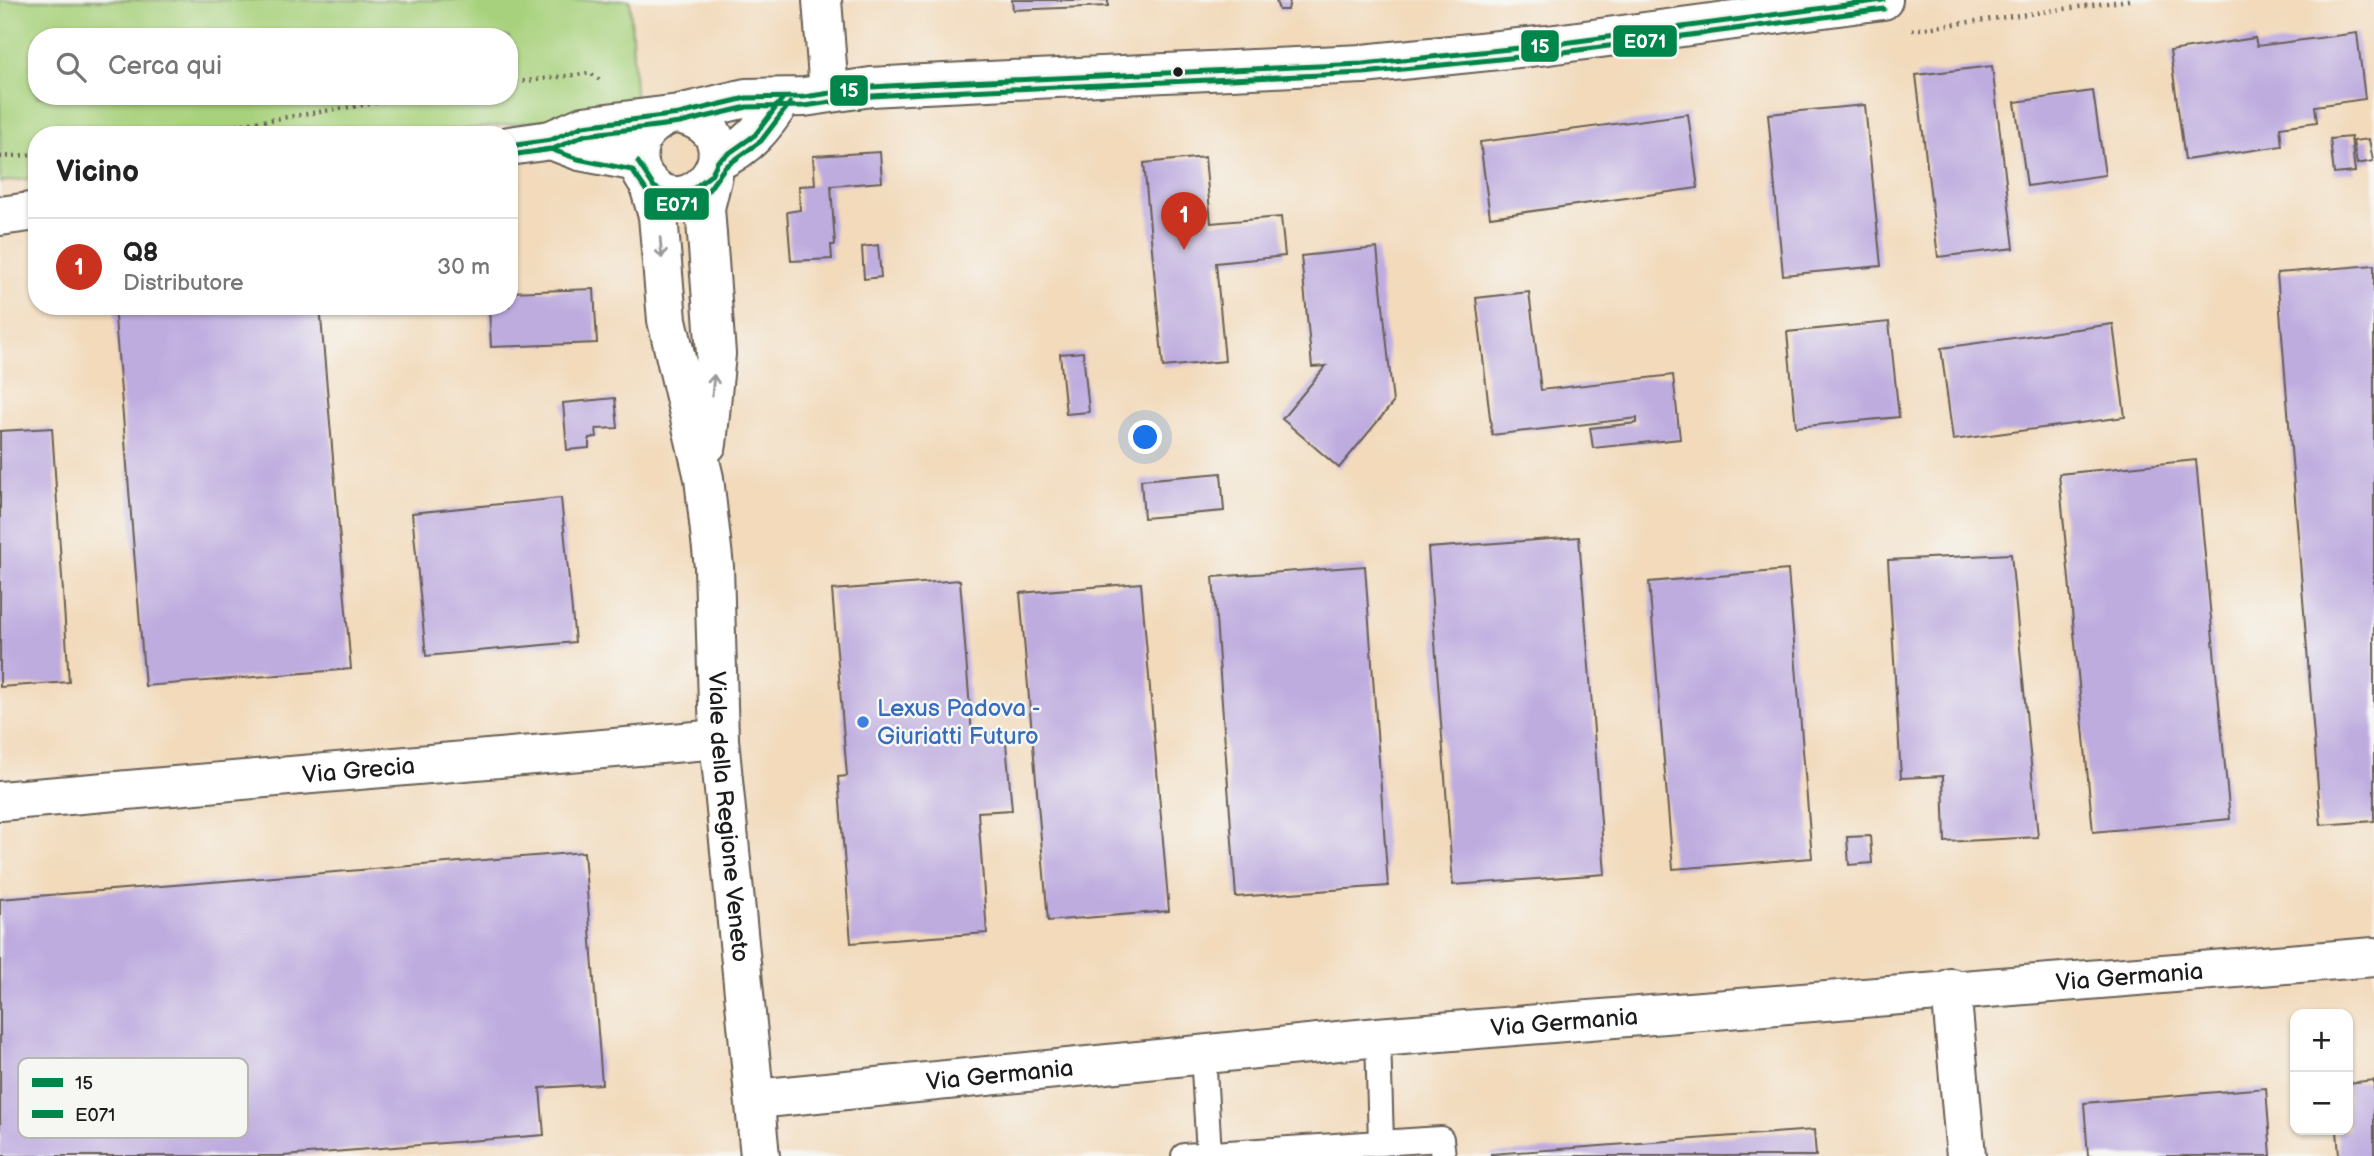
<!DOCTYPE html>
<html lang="it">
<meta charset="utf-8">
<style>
body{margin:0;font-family:"Balsamiq Sans",sans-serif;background:#f2f2f2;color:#222}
.controls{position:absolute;right:21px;bottom:21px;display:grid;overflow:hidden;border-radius:14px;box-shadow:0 2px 5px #0004}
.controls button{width:63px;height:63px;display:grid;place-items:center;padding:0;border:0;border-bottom:2px solid #e0e0e0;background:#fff;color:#222;font:35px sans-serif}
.you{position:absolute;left:1146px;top:438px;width:24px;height:24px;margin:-18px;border:5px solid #fff;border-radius:50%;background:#1a73e8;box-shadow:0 0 0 10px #1a73e833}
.badge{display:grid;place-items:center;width:46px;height:46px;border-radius:50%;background:#c8321e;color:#fff;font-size:23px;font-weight:700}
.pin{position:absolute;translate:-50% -58px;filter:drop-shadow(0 2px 4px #0008)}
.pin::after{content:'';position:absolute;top:37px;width:24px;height:21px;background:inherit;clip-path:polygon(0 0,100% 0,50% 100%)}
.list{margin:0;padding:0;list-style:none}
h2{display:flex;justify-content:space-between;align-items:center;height:91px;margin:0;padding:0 28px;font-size:30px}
h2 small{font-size:23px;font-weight:400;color:#767676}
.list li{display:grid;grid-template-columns:46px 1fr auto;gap:21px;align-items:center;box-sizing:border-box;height:98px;padding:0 28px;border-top:2px solid #e0e0e0}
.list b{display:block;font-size:26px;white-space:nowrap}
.list p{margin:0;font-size:23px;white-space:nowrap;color:#767676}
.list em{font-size:23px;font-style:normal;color:#767676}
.icon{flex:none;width:38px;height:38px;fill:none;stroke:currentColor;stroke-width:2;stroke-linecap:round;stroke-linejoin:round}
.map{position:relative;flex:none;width:2374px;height:1156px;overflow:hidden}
.search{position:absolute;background:#fff;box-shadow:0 2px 5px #0004;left:28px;top:28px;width:490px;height:77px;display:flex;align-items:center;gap:18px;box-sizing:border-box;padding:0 24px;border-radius:28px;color:#767676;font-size:26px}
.panel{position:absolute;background:#fff;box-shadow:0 2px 5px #0004;left:28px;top:126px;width:490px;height:189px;border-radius:28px}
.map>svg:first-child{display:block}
</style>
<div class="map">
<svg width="2374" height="1156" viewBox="0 0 2374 1156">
<rect width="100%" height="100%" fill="#f6f6f2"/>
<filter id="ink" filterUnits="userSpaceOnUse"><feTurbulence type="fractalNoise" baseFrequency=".0143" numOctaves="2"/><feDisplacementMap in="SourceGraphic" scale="14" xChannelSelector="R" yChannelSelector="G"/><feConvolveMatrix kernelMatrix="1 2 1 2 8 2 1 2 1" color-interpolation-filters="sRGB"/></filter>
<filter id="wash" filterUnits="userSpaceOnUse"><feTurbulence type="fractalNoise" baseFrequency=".00686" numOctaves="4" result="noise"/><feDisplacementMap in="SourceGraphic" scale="28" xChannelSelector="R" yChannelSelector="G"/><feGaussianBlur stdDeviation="1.57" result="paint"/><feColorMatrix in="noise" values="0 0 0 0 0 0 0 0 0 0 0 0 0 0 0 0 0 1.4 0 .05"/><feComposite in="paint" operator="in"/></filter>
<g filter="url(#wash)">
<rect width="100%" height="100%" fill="#f2dabb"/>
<path fill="#a7d17c" stroke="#62764c" stroke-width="2" fill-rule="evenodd" d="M 0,0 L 630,0 L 636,110 L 414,135 L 37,135 L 37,178 L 0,182 ZM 37,37 L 509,37 L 509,96 L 37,96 Z"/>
<g id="blocks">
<g fill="#beacdf">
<path d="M 1012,0 L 1108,0 L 1108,6 L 1013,10 Z"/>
<path d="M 1290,0 L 1288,10 L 1279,10 L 1276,1 Z"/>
<path d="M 2357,33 L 2365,99 L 2315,106 L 2317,122 L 2280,127 L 2282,146 L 2185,160 L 2170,51 L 2255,38 L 2257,46 Z"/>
<path d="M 1992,66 L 2014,248 L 1938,257 L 1916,75 Z"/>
<path d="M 2093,91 L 2105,175 L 2027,186 L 2015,102 Z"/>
<path d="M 1865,105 L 1881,266 L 1783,275 L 1768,114 Z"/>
<path d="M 1688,114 L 1698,188 L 1490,217 L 1480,142 Z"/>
<path d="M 2351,137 L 2355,172 L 2334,174 L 2330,139 Z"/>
<path d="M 2369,139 L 2373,161 L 2357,164 L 2353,141 Z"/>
<path d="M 880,152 L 882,182 L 831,186 L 835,245 L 831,245 L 832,259 L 791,261 L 787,212 L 800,210 L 799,186 L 815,185 L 813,156 Z"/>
<path d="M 1205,157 L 1211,223 L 1281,217 L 1285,256 L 1216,263 L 1225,361 L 1163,367 L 1144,163 Z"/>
<path d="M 878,245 L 881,277 L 864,279 L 862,247 Z"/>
<path d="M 1377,248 L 1393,403 L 1339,468 L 1282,419 L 1326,366 L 1312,367 L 1301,256 Z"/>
<path d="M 2374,265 L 2374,821 L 2321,825 L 2277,273 Z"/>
<path d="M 594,289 L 597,343 L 491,347 L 489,306 L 509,306 L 509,292 Z"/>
<path d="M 1529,292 L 1541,390 L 1673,375 L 1680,439 L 1593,448 L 1590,428 L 1637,423 L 1637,418 L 1492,435 L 1476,298 Z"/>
<path d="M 114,306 L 320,306 L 351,669 L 145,686 Z"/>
<path d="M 1889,322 L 1899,417 L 1796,427 L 1787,332 Z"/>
<path d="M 2113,324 L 2125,417 L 1953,440 L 1941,348 Z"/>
<path d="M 1083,352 L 1089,412 L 1066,414 L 1060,354 Z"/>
<path d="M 615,398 L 618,428 L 596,429 L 597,437 L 589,438 L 589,448 L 567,450 L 563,403 Z"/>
<path d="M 52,428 L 69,682 L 0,687 L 0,431 Z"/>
<path d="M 2196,460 L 2230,819 L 2093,832 L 2059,474 Z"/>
<path d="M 1221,473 L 1224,511 L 1144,518 L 1141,480 Z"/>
<path d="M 561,498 L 575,642 L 426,656 L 412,513 Z"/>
<path d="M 1579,537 L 1605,874 L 1453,885 L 1428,548 Z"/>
<path d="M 2011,554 L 2038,837 L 1945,842 L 1943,776 L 1901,778 L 1888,560 Z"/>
<path d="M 1365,566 L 1388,886 L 1236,897 L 1213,577 Z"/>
<path d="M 1788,570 L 1812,858 L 1673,869 L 1649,582 Z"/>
<path d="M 960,580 L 972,735 L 1005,732 L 1012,810 L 978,812 L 987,933 L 851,943 L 838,777 L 847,776 L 832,590 Z"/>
<path d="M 1141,583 L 1169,911 L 1048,921 L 1020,593 Z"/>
<path d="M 1870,836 L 1872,863 L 1849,865 L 1847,837 Z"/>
<path d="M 584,852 L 602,1084 L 540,1088 L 544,1135 L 283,1156 L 0,1156 L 0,899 Z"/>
<path d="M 2374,1080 L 2374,1156 L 2339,1156 L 2337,1130 L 2348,1130 L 2348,1083 Z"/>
<path d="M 2266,1088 L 2271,1156 L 2088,1156 L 2084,1103 Z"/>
<path d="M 1814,1130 L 1816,1156 L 1491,1156 L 1491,1154 Z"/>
</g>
</g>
</g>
<g filter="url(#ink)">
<use href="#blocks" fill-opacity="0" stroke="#675e54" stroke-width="2"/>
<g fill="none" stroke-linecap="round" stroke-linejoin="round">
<defs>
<g id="service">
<path d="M 1378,1037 L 1381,1143"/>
<path d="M 1203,1053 L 1209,1154"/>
<path d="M 1184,1156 L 1441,1139 L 1443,1156"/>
</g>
<g id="minor">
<path d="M 822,0 L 829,92"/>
<path id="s1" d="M 648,182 L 658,216 L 667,320 L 704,478 L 714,567 L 719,739 L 760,1156"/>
<path d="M 707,444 L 716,354 L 705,208 L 713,175"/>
<path id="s2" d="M 0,801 L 719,739"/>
<path d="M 1951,988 L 1966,1156"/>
<path id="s3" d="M 756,1099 L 1378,1037 L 2374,957"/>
</g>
<g id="secondary">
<path d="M 667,116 C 655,122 645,129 640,141 C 636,153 638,168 645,178 C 689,237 764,134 679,114"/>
<path d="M 551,140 L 580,151 L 638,162"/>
<path d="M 509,146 L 551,140 L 583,126 L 679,114 L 746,98 L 804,97 L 871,87 L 924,84 L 1363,64 L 1548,45 L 1883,0"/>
<path d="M 718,161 C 749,146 764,127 783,98"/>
<path d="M 0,216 L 37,211"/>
</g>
</defs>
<use href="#service" stroke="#675e54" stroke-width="28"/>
<use href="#minor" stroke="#675e54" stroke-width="42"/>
<use href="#secondary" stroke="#675e54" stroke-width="42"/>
<g stroke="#675e54" stroke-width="4.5" stroke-dasharray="2 5" stroke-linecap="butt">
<path d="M 1912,30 L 2129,0"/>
<path d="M 509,83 L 590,73 L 603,82"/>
<path d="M 174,135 L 420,96"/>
<path d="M 0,157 L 37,154"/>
</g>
<use href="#service" stroke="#fff" stroke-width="24"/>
<use href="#minor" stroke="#fff" stroke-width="38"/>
<use href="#secondary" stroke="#fff" stroke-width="38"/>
<defs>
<g id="bus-1">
<path d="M 509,146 L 551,140 L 583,126 L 679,114 L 746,98 L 804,97 L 871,87 L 924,84 L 1363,64 L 1548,45 L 1883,0"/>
<path d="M 638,162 L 654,187 L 665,193 L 689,192 L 711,175 L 718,161 L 755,135 L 783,98"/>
</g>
<g id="bus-2">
<path d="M 538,151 L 550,149 L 578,159 L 632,170 L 648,193 L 661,201 L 677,204 L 693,200 L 707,192 L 725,167 L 761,141 L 790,103"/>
<path d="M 510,155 L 553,149 L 585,135 L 680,123 L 747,107 L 804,106 L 872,96 L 924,93 L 1364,73 L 1549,54 L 1884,9"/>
</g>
</defs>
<use href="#bus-1" stroke="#f6f6f2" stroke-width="10"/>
<use href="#bus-2" stroke="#f6f6f2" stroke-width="10"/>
<use href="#bus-1" stroke="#00854a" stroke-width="5"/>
<use href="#bus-2" stroke="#00854a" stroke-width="5"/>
</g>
<defs><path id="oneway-shaft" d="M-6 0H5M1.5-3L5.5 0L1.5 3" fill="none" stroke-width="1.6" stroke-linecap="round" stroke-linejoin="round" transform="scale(1.75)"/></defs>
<g stroke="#999">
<use href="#oneway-shaft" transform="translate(661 248) rotate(85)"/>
<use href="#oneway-shaft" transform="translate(713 385) rotate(-85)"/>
</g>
</g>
<circle fill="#1c1c1c" stroke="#f6f6f2" stroke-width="2.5" cx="1178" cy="72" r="6"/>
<circle fill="#3f7fe0" stroke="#f6f6f2" stroke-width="2.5" cx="863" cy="722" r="7"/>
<g text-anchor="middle" stroke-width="5" stroke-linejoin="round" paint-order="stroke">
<g font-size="24" fill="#366cbe" stroke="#f6f6f2" text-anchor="start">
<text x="877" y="716">Lexus Padova -<tspan x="877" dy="28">Giuriatti Futuro</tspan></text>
</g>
<g font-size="24" fill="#1c1c1c" stroke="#f6f6f2">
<text dy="8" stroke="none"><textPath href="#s2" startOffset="360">Via Grecia</textPath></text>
<text dy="8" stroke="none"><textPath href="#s1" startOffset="642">Viale della Regione Veneto</textPath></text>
<text dy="8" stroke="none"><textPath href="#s3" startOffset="1379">Via Germania</textPath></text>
<text dy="8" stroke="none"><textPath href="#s3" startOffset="812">Via Germania</textPath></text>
<text dy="8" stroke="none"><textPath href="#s3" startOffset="245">Via Germania</textPath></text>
</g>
</g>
<rect x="18" y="1058" width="230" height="80" rx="10" fill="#f6f6f2" stroke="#b5b5b2" stroke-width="2"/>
<rect x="32" y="1078" width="31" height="9" fill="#00854a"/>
<rect x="32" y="1110" width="31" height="8" fill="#00854a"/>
<g font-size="19" fill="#1c1c1c">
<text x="75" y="1089">15</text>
<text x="75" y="1121">E071</text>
</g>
<g stroke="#f6f6f2" stroke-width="2.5">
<rect x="1612" y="24" width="66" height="34" rx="7" fill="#00854a"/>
<rect x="1520" y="29" width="40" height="34" rx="7" fill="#00854a"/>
<rect x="829" y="74" width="40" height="33" rx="7" fill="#00854a"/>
<rect x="643" y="187" width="67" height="34" rx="7" fill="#00854a"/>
</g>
<g font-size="19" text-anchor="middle" font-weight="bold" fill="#fff">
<text x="1645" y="48">E071</text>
<text x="1540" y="53">15</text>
<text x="849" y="97">15</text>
<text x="677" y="211">E071</text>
</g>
</svg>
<div class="controls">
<button>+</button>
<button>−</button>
</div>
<div class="you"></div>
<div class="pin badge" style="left:1184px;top:250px">1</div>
<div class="search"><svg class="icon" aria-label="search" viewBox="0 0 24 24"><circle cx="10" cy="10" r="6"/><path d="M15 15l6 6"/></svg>Cerca qui</div>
<section class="panel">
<h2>Vicino<small></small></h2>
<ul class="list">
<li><span class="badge">1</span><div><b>Q8</b><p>Distributore</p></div><em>30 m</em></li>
</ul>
</section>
</div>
